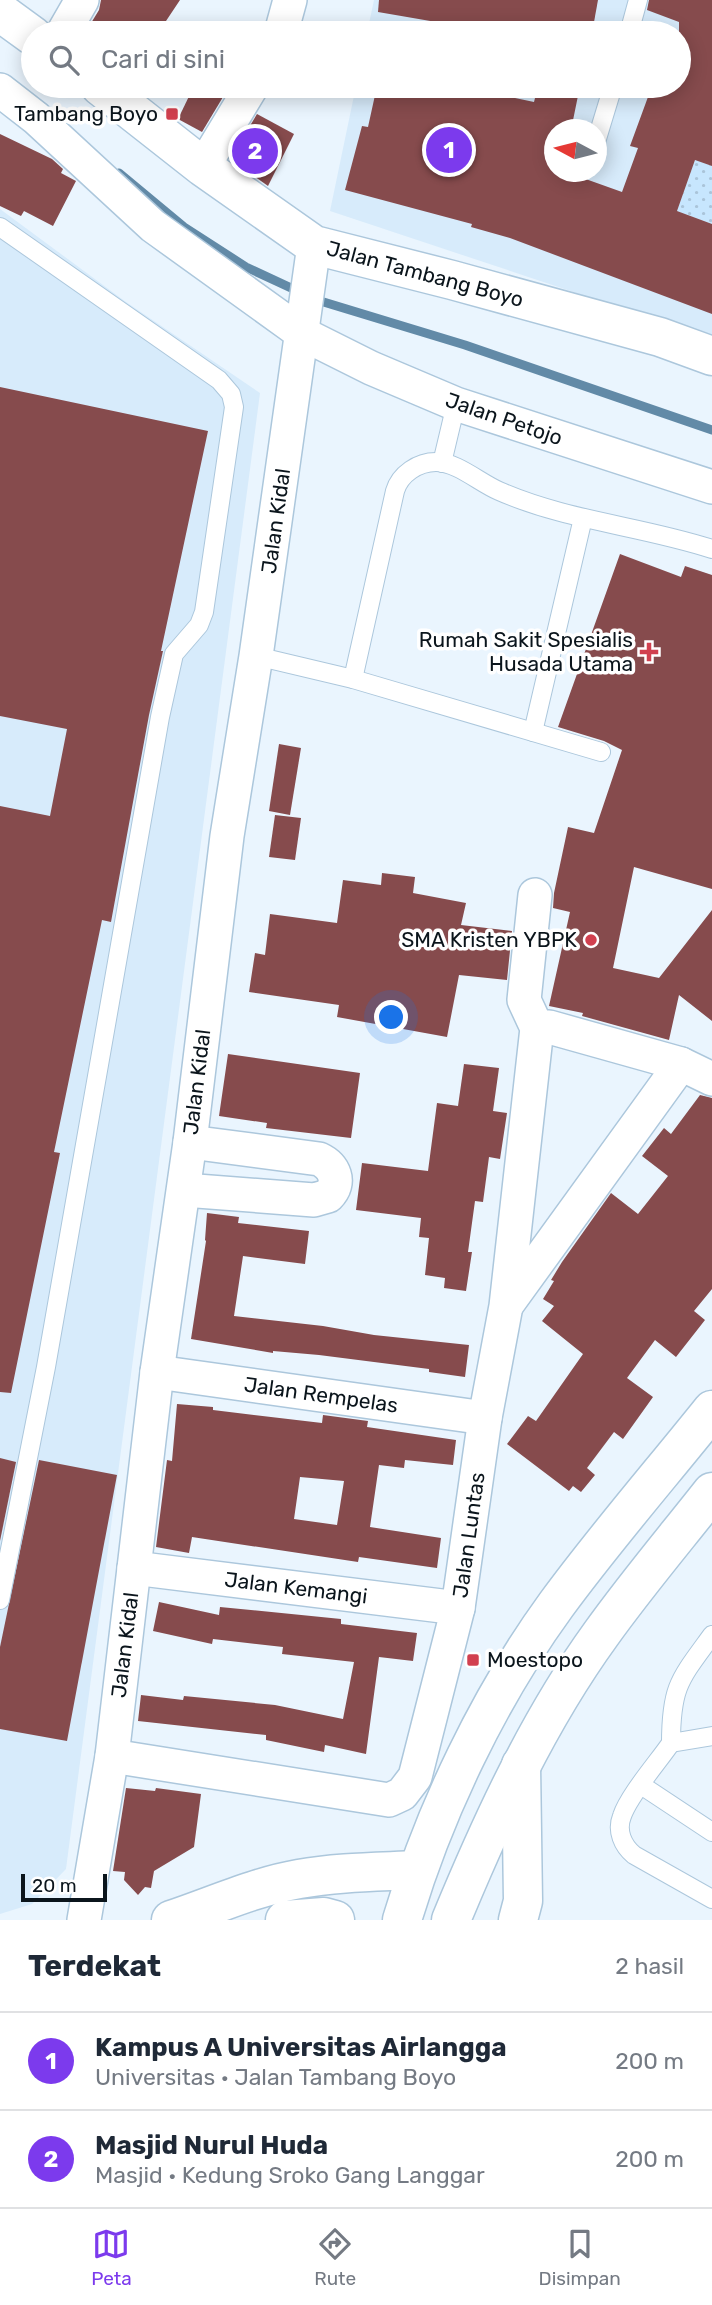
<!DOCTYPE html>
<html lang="id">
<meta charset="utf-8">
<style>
body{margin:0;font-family:Rubik,sans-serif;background:#f2f2f3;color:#1f2937}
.compass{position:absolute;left:544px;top:119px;width:63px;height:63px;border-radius:50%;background:#fff;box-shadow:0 4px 18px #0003;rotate:277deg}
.scale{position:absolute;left:21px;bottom:18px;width:86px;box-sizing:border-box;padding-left:7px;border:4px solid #0b151c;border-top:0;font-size:19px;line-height:24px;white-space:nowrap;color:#0b151c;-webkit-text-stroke:5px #fff;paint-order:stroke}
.you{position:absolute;left:392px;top:1018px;width:24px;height:24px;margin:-18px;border:5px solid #fff;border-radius:50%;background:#1a73e8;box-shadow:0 0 0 10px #1a73e833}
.badge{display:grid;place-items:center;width:46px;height:46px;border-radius:50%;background:#7c3aed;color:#fff;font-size:23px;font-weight:700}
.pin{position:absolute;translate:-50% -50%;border:4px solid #fff;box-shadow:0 2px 7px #0006}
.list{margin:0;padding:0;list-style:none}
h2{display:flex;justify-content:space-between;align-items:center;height:91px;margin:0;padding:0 28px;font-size:30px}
h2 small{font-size:23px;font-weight:400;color:#747a83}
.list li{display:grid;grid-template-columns:46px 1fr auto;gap:21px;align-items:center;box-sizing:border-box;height:98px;padding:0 28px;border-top:2px solid #e0e1e3}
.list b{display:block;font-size:26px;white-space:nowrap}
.list p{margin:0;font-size:23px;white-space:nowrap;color:#747a83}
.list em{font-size:23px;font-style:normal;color:#747a83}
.icon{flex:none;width:38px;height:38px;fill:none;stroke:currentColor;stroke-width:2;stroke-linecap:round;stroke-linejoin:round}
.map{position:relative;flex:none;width:712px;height:1920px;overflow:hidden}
.search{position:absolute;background:#fff;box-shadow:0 4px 18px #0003;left:21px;right:21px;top:21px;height:77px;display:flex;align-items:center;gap:18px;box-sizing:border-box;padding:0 24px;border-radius:38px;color:#747a83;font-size:26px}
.sheet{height:287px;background:#fff}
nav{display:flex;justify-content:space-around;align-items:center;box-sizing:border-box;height:98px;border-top:2px solid #e0e1e3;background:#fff;font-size:19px;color:#747a83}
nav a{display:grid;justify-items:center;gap:4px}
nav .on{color:#7c3aed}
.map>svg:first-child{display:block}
</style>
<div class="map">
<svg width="712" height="1920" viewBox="0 0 712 1920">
<defs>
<pattern id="green-dots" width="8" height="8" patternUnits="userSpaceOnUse" patternTransform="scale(1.75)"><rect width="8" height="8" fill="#c7e6fe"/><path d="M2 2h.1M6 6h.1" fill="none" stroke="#aac4d9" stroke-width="1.8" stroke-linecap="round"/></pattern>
</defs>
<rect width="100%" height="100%" fill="#eaf5fe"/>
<g fill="#d7ebfb" fill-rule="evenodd">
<path d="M 374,0 L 712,0 L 712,338 L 330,211 L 356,86 L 679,86 L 679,33 L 367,33 ZM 554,130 L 596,130 L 596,172 L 554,172 Z"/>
<path d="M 0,209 L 126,302 L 260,393 L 66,1869 L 32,1904 L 0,1914 Z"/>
</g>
<path fill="url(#green-dots)" d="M 695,160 L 712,166 L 712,224 L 677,211 Z"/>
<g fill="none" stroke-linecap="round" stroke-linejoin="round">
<path stroke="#628aa7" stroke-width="9" d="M 119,173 L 184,227 L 246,267 L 317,300 L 465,345 L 712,430"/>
</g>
<g fill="#864b4d" fill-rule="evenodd">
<path d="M 101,0 L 180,0 L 158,33 L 85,33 L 99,10 Z"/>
<path d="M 379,0 L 598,0 L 592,33 L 500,33 L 378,12 Z"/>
<path d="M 649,0 L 712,0 L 712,166 L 695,160 L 677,211 L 712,224 L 712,314 L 510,238 L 471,227 L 472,224 L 345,190 L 362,126 L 368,127 L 377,86 L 457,86 L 534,102 L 538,86 L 580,86 L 571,130 L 555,130 L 555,172 L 566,172 L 622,192 L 638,148 L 630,146 L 652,86 L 679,86 L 679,22 L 647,10 Z"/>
<path d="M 194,86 L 227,86 L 223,97 L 202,132 L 178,119 Z"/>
<path d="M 257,114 L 294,134 L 268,186 L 230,159 Z"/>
<path d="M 0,134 L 52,159 L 63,169 L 61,173 L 76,181 L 53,226 L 24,211 L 21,216 L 0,206 Z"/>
<path d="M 0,387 L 208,431 L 161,651 L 163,651 L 149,715 L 111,922 L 102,920 L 54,1152 L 60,1153 L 11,1393 L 0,1392 L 0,806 L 50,816 L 67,729 L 0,716 Z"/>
<path d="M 620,554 L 681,577 L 685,566 L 712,575 L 712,889 L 634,867 L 613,968 L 659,978 L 712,910 L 712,1021 L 679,995 L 669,1040 L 582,1016 L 583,1013 L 549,1006 L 570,912 L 553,908 L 554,893 L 568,827 L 594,833 L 622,750 L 604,741 L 558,727 Z"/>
<path d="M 279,744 L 301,748 L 290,815 L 269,811 Z"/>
<path d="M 275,815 L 301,818 L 295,860 L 269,857 Z"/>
<path d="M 382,873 L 415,877 L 413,893 L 466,903 L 461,925 L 512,931 L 507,980 L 459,975 L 447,1037 L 337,1017 L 339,1005 L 249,992 L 255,953 L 265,955 L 270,914 L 337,923 L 343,880 L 381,885 Z"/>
<path d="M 228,1054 L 360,1073 L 351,1138 L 266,1128 L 267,1123 L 219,1116 Z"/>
<path d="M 464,1064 L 499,1068 L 493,1111 L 507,1113 L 500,1159 L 489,1157 L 483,1202 L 475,1201 L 468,1252 L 472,1252 L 466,1291 L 444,1288 L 445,1278 L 425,1275 L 429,1238 L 419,1237 L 421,1218 L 356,1210 L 362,1163 L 428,1171 L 437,1103 L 458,1106 Z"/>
<path d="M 700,1095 L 712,1098 L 712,1289 L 694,1311 L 705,1320 L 676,1357 L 655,1340 L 627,1378 L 653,1397 L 623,1439 L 614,1432 L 587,1468 L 595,1475 L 581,1492 L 573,1486 L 569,1491 L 507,1444 L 528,1416 L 536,1421 L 583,1354 L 542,1321 L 554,1306 L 543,1299 L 554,1281 L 551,1280 L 562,1262 L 611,1193 L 638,1214 L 668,1176 L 642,1156 L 664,1128 L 671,1134 Z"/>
<path d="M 207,1213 L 239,1217 L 238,1223 L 309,1231 L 305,1264 L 243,1256 L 234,1316 L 323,1326 L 374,1335 L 469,1345 L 465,1377 L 429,1372 L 429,1369 L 319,1355 L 273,1351 L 273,1353 L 191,1339 L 206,1241 L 205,1240 Z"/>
<path d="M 177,1404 L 213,1407 L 213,1410 L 322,1423 L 323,1415 L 368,1421 L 367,1427 L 456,1440 L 453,1465 L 405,1460 L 404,1468 L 379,1465 L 370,1527 L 441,1538 L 437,1568 L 359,1557 L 358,1562 L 192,1537 L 189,1553 L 156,1547 L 167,1460 L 172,1461 ZM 300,1477 L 344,1481 L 337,1525 L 294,1519 Z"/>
<path d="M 0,1458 L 16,1462 L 0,1541 Z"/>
<path d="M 39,1460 L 117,1475 L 67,1741 L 0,1729 L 0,1647 Z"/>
<path d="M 159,1602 L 219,1615 L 220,1607 L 341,1619 L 341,1624 L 417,1633 L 413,1661 L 379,1657 L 366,1754 L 325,1745 L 324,1752 L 266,1740 L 266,1735 L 138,1721 L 141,1695 L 183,1700 L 184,1696 L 275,1705 L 343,1719 L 354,1662 L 282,1654 L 283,1647 L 213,1639 L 212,1644 L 153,1631 Z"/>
<path d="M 126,1788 L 155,1791 L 156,1788 L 201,1794 L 194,1847 L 154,1871 L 151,1888 L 145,1887 L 138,1895 L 124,1880 L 125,1872 L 113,1871 Z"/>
</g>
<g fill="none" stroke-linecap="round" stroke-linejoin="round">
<defs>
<g id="service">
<path d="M 629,33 L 638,0"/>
<path d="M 596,142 L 613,86"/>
<path d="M 0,227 L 219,380 L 231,394 L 234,407 L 204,612 L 199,625 L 174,654 L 160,717 L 46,1367 L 0,1600"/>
<path d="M 442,463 L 456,404"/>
<path d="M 256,656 L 353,679 L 601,752"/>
<path d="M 353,679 L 395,491 C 400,474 418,462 436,462 C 457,462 480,483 499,491 C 567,521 642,526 712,549"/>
<path d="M 533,732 L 583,518"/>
<path d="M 712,1635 C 680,1679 671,1686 671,1743 L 712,1736"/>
<path d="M 671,1743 C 658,1762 629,1795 622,1816 C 616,1831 623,1846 634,1855 L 712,1899"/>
<path d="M 641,1785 L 712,1832"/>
</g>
<g id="minor">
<path d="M 63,33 L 82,0"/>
<path d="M 281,33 L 290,0"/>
<path d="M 0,90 L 36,118 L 153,226 L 303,334 L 371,368 L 456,404 L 712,487"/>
<path d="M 203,167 L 252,86"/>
<path d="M 537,1028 L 549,1027 L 681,1064 L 712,1079"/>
<path d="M 184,1190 L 314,1200 L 328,1196 C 342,1182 334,1166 319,1159 L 190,1142"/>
<path d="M 508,1303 L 681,1064"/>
<path d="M 157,1372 L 485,1418"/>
<path d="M 134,1568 L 458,1608"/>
<path d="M 112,1756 L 389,1800 L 402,1794 L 415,1777 L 458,1608 L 485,1418 L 506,1306 L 537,1028 L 524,1000 L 535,895"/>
<path d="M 84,1920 L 112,1756 L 157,1372 L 190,1142 L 227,836 L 256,656 L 314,245"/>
</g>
<g id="tertiary">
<path d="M 171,1920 C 213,1906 254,1887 299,1879 C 338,1872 377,1872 417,1870"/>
<path d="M 285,1920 L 324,1917 L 335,1920"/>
<path d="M 518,1920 L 523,1901 L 521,1765"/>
</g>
<g id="primary">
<path d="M 0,12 L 33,36"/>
<path d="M 100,86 L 203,167 L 314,245 L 452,280 L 660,337 L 712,356"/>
<path d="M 402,1920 C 434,1812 489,1697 556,1605 C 605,1538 660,1475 712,1410"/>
<path d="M 451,1920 C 492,1821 538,1721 601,1634 C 636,1585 675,1539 712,1492"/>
</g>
</defs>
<use href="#service" stroke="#acc7dc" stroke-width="20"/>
<use href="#minor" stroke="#acc7dc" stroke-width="36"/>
<use href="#tertiary" stroke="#acc7dc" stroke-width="41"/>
<use href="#primary" stroke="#acc7dc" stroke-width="41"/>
<use href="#service" stroke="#fff" stroke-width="18"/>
<use href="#minor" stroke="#fff" stroke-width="33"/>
<use href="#tertiary" stroke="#fff" stroke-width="38"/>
<use href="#primary" stroke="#fff" stroke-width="38"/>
</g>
<g fill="#d1404f" stroke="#fff" stroke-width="2.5">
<rect x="165" y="107" width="14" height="14" rx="3.5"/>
<path d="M645.5 641.5h7v7h7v7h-7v7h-7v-7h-7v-7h7z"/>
<circle cx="591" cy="940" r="7"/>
<rect x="466" y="1653" width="14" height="14" rx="3.5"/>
</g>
<g text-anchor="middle" stroke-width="7" stroke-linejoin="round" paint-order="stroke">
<g font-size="21" fill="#0b151c" stroke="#fff" text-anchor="end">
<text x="158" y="121">Tambang Boyo</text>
<text x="633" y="647">Rumah Sakit Spesialis<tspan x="633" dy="24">Husada Utama</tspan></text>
<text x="577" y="947">SMA Kristen YBPK</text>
<text x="487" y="1667" text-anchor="start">Moestopo</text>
</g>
<g font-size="21" fill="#0b151c" stroke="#fff">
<text transform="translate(425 274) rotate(15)" y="7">Jalan Tambang Boyo</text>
<text transform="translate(504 419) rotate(19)" y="7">Jalan Petojo</text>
<text transform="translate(276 521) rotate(-82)" y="7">Jalan Kidal</text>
<text transform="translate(197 1082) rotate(-83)" y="7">Jalan Kidal</text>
<text transform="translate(321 1395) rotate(8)" y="7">Jalan Rempelas</text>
<text transform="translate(469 1535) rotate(-82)" y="7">Jalan Luntas</text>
<text transform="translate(296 1588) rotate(7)" y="7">Jalan Kemangi</text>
<text transform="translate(125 1645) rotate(-83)" y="7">Jalan Kidal</text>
</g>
</g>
</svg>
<svg class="compass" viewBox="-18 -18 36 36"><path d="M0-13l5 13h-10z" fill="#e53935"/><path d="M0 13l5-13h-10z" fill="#747a83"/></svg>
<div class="scale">20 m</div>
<div class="you"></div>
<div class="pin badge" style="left:449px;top:150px">1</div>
<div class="pin badge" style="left:255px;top:151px">2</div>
<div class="search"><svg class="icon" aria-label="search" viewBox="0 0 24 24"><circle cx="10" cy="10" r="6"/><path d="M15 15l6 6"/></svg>Cari di sini</div>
</div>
<section class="sheet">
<h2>Terdekat<small>2 hasil</small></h2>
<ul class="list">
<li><span class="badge">1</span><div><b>Kampus A Universitas Airlangga</b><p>Universitas · Jalan Tambang Boyo</p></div><em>200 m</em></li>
<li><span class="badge">2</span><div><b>Masjid Nurul Huda</b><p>Masjid · Kedung Sroko Gang Langgar</p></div><em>200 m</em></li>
</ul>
</section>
<nav>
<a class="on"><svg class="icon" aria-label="map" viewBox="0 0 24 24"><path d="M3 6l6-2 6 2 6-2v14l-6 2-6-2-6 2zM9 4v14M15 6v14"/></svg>Peta</a>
<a><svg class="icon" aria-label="directions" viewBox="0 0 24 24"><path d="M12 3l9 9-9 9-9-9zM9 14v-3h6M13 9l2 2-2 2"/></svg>Rute</a>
<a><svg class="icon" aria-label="saved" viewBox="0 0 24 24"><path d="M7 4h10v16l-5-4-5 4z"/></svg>Disimpan</a>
</nav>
